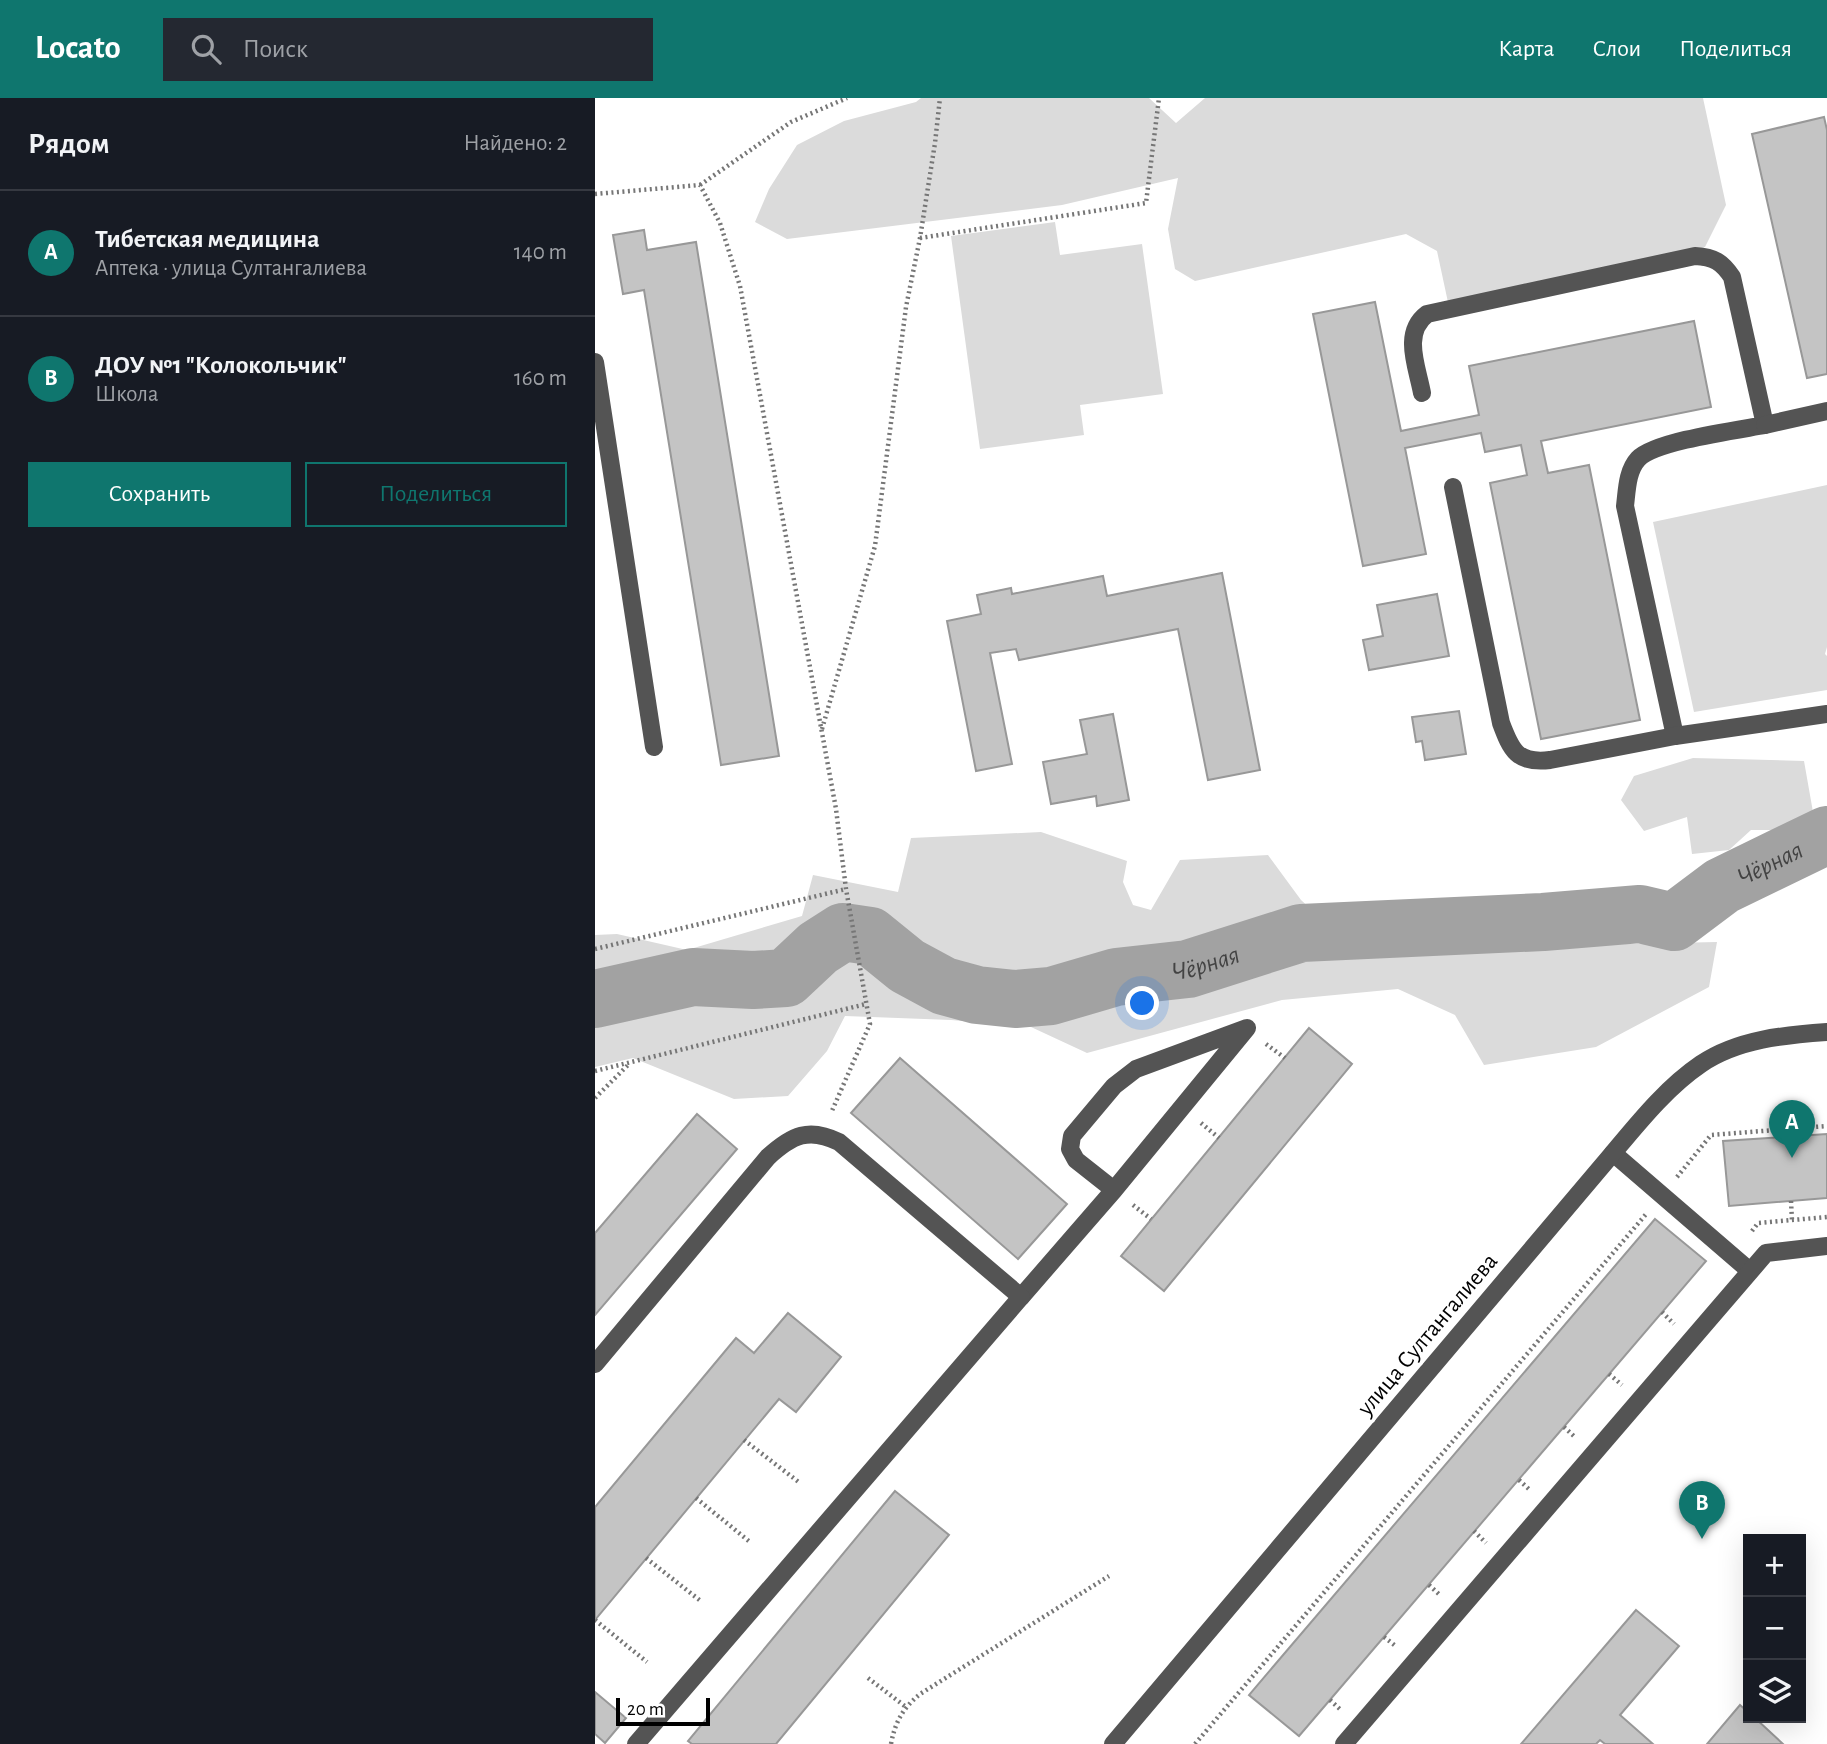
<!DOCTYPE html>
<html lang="ru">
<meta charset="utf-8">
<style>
body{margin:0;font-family:"Alegreya Sans",sans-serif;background:#242831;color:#f1f3f6}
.controls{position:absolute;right:21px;bottom:21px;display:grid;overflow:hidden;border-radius:0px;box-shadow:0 7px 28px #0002}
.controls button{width:63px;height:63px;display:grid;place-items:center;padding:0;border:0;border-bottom:2px solid #363941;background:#171b24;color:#f1f3f6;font:35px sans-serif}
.scale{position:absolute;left:21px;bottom:18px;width:94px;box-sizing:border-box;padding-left:7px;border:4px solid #000;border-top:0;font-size:19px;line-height:24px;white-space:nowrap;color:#000;-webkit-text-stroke:5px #fff;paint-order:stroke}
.you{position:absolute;left:548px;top:906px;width:24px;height:24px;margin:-18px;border:5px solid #fff;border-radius:50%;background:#1a73e8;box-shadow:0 0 0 10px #1a73e833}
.badge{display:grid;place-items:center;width:46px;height:46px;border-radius:50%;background:#0f766e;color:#fff;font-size:23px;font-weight:700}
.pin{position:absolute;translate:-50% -58px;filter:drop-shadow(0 2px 4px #0008)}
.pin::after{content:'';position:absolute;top:37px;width:24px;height:21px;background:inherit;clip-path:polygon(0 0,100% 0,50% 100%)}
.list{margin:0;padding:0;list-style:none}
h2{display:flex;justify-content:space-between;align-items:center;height:91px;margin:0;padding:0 28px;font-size:30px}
h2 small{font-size:23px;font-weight:400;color:#9ea1a6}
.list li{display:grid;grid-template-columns:46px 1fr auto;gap:21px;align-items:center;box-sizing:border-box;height:126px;padding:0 28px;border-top:2px solid #363941}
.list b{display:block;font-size:26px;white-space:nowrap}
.list p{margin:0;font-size:23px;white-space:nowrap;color:#9ea1a6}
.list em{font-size:23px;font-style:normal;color:#9ea1a6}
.actions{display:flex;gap:14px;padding:21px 28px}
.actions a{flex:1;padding:16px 0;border:2px solid #0f766e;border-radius:0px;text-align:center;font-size:24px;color:#0f766e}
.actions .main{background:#0f766e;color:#fff}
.icon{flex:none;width:38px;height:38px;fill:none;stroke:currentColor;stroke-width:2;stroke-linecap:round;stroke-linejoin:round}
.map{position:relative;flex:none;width:1232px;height:1646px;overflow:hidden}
header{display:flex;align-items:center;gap:42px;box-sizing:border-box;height:98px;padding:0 35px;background:#0f766e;color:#fff}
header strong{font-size:33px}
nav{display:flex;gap:38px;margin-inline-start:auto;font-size:24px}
.search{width:490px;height:63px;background:#242831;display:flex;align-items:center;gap:18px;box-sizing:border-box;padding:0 24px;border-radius:0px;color:#9ea1a6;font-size:26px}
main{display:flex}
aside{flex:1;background:#171b24}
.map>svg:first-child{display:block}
</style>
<header>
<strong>Locato</strong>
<div class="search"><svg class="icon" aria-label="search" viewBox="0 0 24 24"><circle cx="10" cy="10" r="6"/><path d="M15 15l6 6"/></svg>Поиск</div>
<nav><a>Карта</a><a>Слои</a><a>Поделиться</a></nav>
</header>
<main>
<aside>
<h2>Рядом<small>Найдено: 2</small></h2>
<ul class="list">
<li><span class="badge">A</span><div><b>Тибетская медицина</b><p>Аптека · улица Султангалиева</p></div><em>140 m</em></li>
<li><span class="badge">B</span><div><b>ДОУ №1 &quot;Колокольчик&quot;</b><p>Школа</p></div><em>160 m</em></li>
</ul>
<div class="actions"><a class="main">Сохранить</a><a>Поделиться</a></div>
</aside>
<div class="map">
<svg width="1232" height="1646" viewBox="0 0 1232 1646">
<rect width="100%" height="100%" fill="#fff"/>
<g fill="#dbdbdb">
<path d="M 326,0 L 554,0 L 581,25 L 610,0 L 1108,0 L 1131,107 L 1110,149 L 1058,164 L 854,209 L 842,153 L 811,136 L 600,183 L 580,171 L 573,131 L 583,80 L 467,107 L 192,141 L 160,124 L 174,91 L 202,47 L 249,23 L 321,4 Z"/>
<path d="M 460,124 L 465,157 L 547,146 L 568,296 L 485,307 L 489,337 L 385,351 L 356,138 Z"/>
<path d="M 1232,387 L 1232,549 L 1230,556 L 1232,558 L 1232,592 L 1099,614 L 1058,424 Z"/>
<path d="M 1098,660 L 1209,663 L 1218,714 L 1185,732 L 1156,732 L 1134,752 L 1097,756 L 1092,719 L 1049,733 L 1026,702 L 1039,678 Z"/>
<path d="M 446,734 L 532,763 L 528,784 L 538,807 L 556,812 L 585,762 L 673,757 L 706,802 L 760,852 L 1122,844 L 1114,889 L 1001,949 L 889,967 L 860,917 L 803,891 L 687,902 L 492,955 L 436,929 L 356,922 L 250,918 L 232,953 L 193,998 L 139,1001 L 38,960 L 0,969 L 0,837 L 22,836 L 92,852 L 207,818 L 218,777 L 303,794 L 316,740 Z"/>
</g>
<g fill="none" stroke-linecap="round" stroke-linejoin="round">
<path stroke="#a2a2a2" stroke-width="58" id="s1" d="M 0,901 L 98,879 L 158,882 L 191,880 L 223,850 L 248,834 L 275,838 L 312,868 L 349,888 L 382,897 L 420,901 L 456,898 L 521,879 L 593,871 L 706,835 L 948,824 L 1045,816 L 1079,824 L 1127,788 L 1232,737"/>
</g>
<g fill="#c4c4c4" stroke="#989898" stroke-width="2">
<path d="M 1229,19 L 1232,32 L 1232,276 L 1212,280 L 1157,36 Z"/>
<path d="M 49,132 L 52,152 L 101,144 L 184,658 L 126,667 L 49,192 L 28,196 L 18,137 Z"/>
<path d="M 780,204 L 806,333 L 884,317 L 874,268 L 1099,223 L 1116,309 L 946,343 L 953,375 L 994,367 L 1045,622 L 946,641 L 895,385 L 932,377 L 926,347 L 890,354 L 886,335 L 810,350 L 831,456 L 768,468 L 718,216 Z"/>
<path d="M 627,475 L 665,672 L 613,682 L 583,531 L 424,562 L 421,551 L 395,555 L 417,666 L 381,673 L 352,523 L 386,516 L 382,497 L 416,490 L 417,496 L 508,478 L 512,498 Z"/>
<path d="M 842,496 L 854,558 L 774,572 L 768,542 L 788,538 L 782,507 Z"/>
<path d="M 864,613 L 871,656 L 830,662 L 827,643 L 821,644 L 817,619 Z"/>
<path d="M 518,616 L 534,702 L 502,708 L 501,698 L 456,706 L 448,664 L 492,656 L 485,622 Z"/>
<path d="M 714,930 L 757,966 L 569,1193 L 526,1158 Z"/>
<path d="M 305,960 L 472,1106 L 423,1161 L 256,1015 Z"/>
<path d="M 102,1016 L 142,1051 L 0,1217 L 0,1135 Z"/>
<path d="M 1232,1036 L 1232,1100 L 1134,1108 L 1128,1043 Z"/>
<path d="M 1060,1121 L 1111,1163 L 704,1638 L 654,1597 Z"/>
<path d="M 193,1215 L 246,1259 L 201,1314 L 184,1301 L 0,1522 L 0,1409 L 141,1240 L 159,1255 Z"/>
<path d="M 300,1393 L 354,1437 L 181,1646 L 97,1646 L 93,1643 Z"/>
<path d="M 1041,1512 L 1084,1548 L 1025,1617 L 1058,1646 L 1010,1646 L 1005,1642 L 1001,1646 L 926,1646 Z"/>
<path d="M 0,1594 L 31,1620 L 10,1645 L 0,1636 Z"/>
<path d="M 1145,1607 L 1153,1614 L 1153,1620 L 1160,1620 L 1188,1646 L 1112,1646 Z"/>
</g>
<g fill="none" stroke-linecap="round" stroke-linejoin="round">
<g stroke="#767676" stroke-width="4.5" stroke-dasharray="2 3.5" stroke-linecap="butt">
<path d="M 105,87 L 196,24 L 252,0"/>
<path d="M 0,96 L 105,87 L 125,125 L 145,188 L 241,711 L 251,791 L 275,926 L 236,1015"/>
<path d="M 325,140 L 551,105 L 564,0"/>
<path d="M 227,631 L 280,448 L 311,209 L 325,140 L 340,45 L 345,0"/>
<path d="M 0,851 L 251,791"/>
<path d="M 671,946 L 690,960"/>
<path d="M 0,973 L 271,906"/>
<path d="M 0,1000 L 34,966"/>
<path d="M 606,1025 L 624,1040"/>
<path d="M 1082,1079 L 1116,1037 L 1232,1028"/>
<path d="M 1196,1103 L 1197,1123"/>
<path d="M 538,1107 L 556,1121"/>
<path d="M 1157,1133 L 1163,1125 L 1232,1119"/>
<path d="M 1067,1214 L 1079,1226"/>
<path d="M 1014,1276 L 1027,1287"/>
<path d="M 969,1329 L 981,1340"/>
<path d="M 149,1342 L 205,1385"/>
<path d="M 924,1382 L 936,1393"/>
<path d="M 101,1400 L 155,1444"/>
<path d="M 879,1433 L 891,1445"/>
<path d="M 51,1460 L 107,1504"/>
<path d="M 834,1487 L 846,1498"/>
<path d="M 0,1522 L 52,1564"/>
<path d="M 789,1539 L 802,1549"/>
<path d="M 273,1580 L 311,1609"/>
<path d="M 735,1602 L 747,1613"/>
<path d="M 296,1646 C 300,1624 308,1610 325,1596 L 514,1478"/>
<path d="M 600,1646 L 1052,1115"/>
</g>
<g stroke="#545454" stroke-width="18">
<path d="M 0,264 L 59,649"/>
<path d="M 827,295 C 822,268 807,235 832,216 L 1100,158 C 1119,159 1127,164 1137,179 L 1170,327 C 1143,332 1060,343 1043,361 C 1032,373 1032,392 1030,408 L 1080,638"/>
<path d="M 1170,327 L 1232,313"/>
<path d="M 858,389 L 906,625 C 916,652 922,666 955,662 L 1080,638 L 1232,616"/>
<path d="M 1018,1055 L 1155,1173"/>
<path d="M 426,1199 L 519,1092 L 652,930 L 541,971 L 519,988 L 477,1038 L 475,1051 L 481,1062 L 519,1092"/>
<path d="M 0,1266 L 173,1059 C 197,1037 214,1029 244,1044 L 426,1199 L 41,1646"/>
<path d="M 518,1646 L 1018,1055 C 1044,1024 1072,989 1106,966 C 1143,941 1190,937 1232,934"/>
<path d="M 749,1646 L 1171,1155 L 1232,1148"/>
</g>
</g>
<g text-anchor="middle" stroke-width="7" stroke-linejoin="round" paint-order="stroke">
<g font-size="24" fill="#000" stroke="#fff">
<text transform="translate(832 1236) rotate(-50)" y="8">улица Султангалиева</text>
</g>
<g font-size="26" font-style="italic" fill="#434343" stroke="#fff">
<text dy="9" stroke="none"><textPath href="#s1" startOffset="1239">Чёрная</textPath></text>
<text dy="9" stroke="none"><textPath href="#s1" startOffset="651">Чёрная</textPath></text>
</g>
</g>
</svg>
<div class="controls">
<button>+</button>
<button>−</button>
<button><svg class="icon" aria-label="layers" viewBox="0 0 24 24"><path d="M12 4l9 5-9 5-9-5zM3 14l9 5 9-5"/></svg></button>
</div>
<div class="scale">20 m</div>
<div class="you"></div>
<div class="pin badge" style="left:1197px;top:1060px">A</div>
<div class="pin badge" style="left:1107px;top:1441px">B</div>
</div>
</main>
